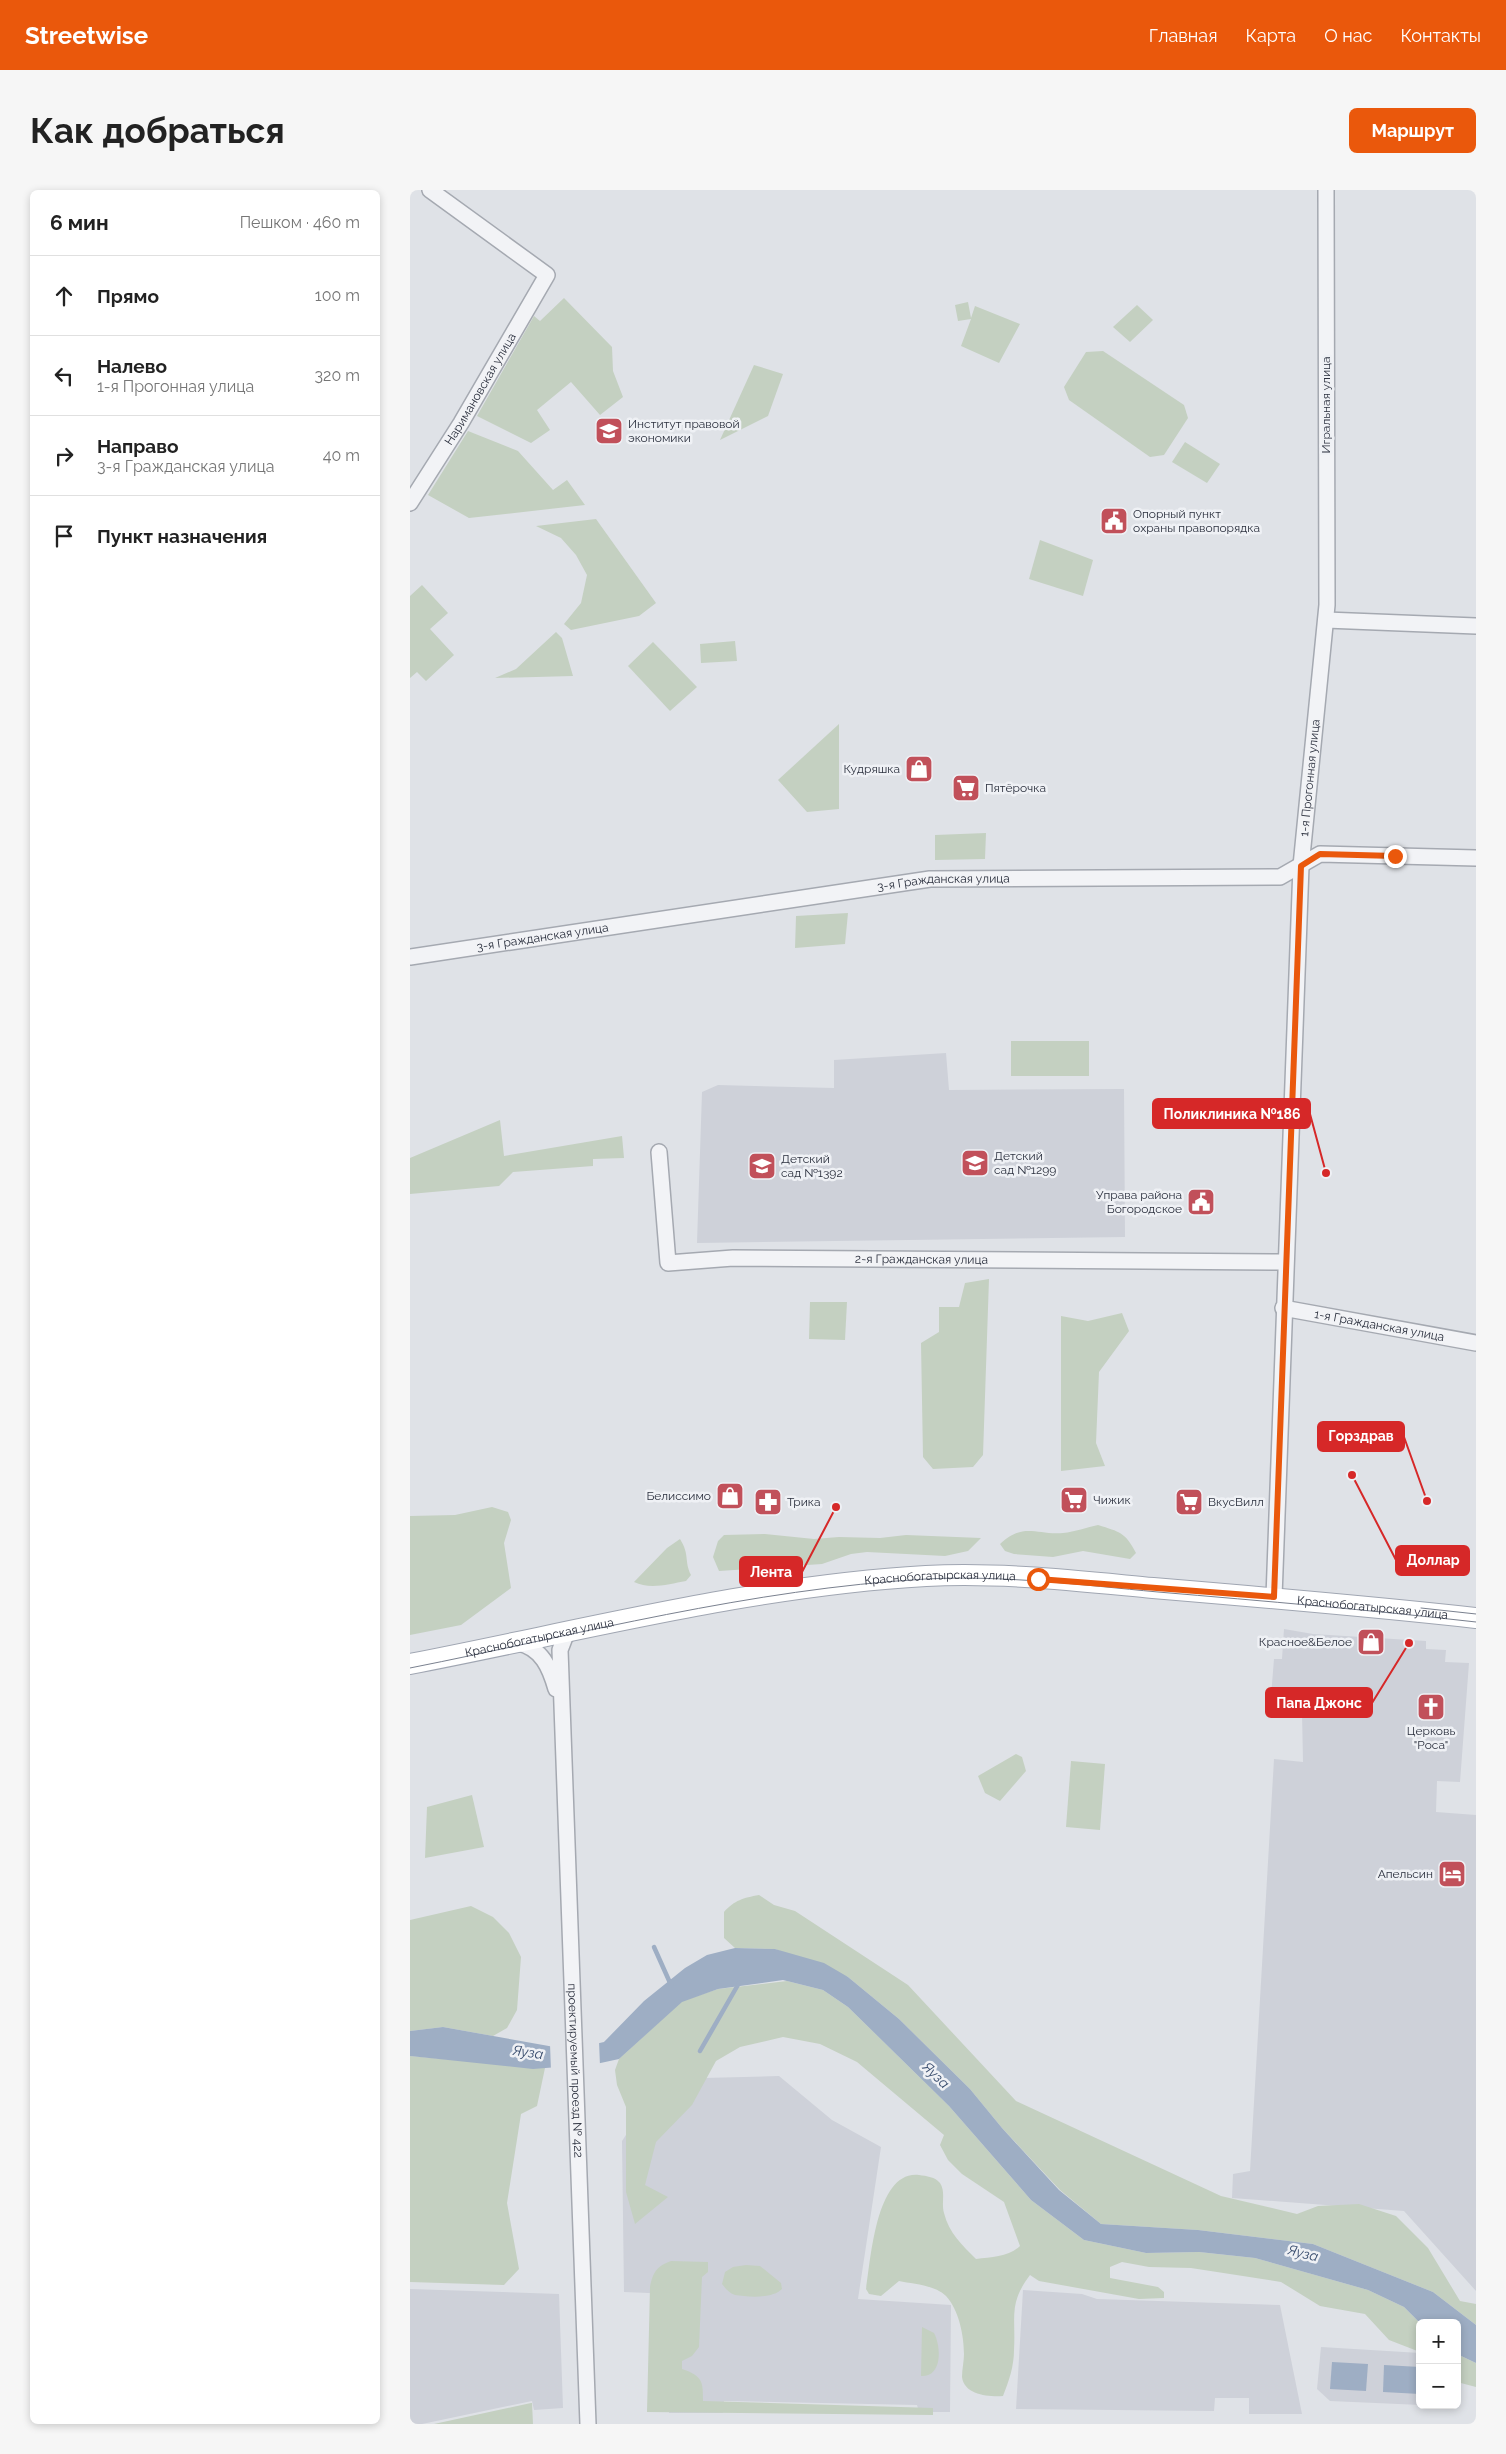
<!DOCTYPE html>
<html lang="ru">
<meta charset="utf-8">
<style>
body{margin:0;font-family:Raleway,sans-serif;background:#f6f6f6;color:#222}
.controls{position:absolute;right:15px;bottom:15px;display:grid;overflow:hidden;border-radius:8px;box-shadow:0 2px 8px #0003}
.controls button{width:45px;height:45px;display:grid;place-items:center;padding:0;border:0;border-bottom:1px solid #e0e0e0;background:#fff;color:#222;font:25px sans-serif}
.stop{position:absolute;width:15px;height:15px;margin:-11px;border:4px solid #ea580c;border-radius:50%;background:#fff}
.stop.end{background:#ea580c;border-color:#fff;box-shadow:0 1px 5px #0008}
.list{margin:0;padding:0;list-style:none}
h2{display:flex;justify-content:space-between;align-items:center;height:65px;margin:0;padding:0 20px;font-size:21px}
h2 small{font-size:16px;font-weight:400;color:#767676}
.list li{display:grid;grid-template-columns:32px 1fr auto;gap:15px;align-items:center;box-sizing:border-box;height:80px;padding:0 20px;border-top:1px solid #e0e0e0}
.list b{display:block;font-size:19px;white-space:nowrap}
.list p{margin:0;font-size:16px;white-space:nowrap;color:#767676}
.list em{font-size:16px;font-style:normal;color:#767676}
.icon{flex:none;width:28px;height:28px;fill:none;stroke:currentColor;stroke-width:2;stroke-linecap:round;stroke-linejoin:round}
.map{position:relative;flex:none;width:1066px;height:2234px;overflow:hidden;border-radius:8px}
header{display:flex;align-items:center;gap:30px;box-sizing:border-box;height:70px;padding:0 25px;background:#ea580c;color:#fff}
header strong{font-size:24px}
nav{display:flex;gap:28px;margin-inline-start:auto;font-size:18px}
.intro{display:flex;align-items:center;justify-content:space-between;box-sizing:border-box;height:120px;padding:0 30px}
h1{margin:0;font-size:35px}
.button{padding:12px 22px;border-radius:8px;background:#ea580c;color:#fff;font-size:18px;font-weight:700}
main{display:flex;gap:30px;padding:0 30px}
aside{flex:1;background:#fff;border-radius:8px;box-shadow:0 2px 8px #0003}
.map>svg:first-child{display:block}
</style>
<header>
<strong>Streetwise</strong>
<nav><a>Главная</a><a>Карта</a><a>О нас</a><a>Контакты</a></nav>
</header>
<div class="intro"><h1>Как добраться</h1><a class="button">Маршрут</a></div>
<main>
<aside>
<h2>6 мин<small>Пешком · 460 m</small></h2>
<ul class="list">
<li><svg class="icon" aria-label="ahead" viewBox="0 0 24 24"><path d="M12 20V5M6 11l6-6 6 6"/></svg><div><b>Прямо</b></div><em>100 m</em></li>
<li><svg class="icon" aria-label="left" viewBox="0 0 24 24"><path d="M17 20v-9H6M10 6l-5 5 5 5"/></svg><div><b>Налево</b><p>1-я Прогонная улица</p></div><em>320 m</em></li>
<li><svg class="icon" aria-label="right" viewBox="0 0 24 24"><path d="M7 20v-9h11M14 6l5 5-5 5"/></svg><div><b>Направо</b><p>3-я Гражданская улица</p></div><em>40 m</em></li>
<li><svg class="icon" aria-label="arrive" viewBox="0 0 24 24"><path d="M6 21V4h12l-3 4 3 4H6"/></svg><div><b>Пункт назначения</b></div></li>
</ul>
</aside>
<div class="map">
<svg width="1066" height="2234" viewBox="0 0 1066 2234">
<rect width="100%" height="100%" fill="#dfe2e7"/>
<g fill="#ced1d9">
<path d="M 536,863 L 539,900 L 714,899 L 715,1047 L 287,1053 L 292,902 L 308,895 L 424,898 L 424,870 Z"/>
<path d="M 874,1439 L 903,1444 L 1016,1451 L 1016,1459 L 1036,1460 L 1035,1472 L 1059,1473 L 1050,1592 L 1027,1591 L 1026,1622 L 1066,1625 L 1066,2101 L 994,2021 L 822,2008 L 823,1984 L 840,1981 L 864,1569 L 893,1572 L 892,1522 L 861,1506 L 864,1469 L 872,1469 Z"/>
<path d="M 369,1886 L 422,1930 L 471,1957 L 448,2109 L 541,2115 L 540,2222 L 509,2222 L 507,2215 L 314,2211 L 313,2223 L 259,2223 L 263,2104 L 214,2102 L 212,1951 L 253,1889 Z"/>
<path d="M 0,2099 L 149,2104 L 153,2218 L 124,2220 L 122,2211 L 12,2234 L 0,2234 Z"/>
<path d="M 613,2100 L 672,2104 L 687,2109 L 870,2115 L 892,2224 L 839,2224 L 839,2208 L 805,2208 L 804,2221 L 606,2219 Z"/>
<path d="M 911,2157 L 1010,2163 L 1011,2215 L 920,2211 L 907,2199 Z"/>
</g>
<g fill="#c4d0c1">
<path d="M 154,108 L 202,157 L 203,181 L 213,207 L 190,225 L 161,192 L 127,220 L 140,240 L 121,253 L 67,226 L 124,126 L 130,131 Z"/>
<path d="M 558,112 L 561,128 L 565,116 L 610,134 L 589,173 L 551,156 L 561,129 L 548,131 L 545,115 Z"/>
<path d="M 727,115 L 743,130 L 720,152 L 703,137 Z"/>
<path d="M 693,161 L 774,215 L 778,228 L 754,265 L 740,267 L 659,210 L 654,197 L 676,162 Z"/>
<path d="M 344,175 L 373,184 L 358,226 L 310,250 Z"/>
<path d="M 58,241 L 108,261 L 143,300 L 157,290 L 175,315 L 59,328 L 18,305 Z"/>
<path d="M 775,252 L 810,274 L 797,293 L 762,272 Z"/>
<path d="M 186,329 L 246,413 L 229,426 L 161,440 L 154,434 L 171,413 L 177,385 L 166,365 L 151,348 L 126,336 Z"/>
<path d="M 630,350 L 683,370 L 673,406 L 619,389 Z"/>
<path d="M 12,395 L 38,423 L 20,439 L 44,465 L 16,491 L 7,482 L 0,488 L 0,406 Z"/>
<path d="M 146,442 L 152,448 L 163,486 L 85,488 L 106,479 Z"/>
<path d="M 325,451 L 327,471 L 291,473 L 290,454 Z"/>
<path d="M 243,452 L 287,497 L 260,521 L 218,476 Z"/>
<path d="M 429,534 L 429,619 L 397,622 L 368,590 Z"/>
<path d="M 576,643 L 575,669 L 525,670 L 525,645 Z"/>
<path d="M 438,723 L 435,754 L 385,758 L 386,726 Z"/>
<rect x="601" y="851" width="78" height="35"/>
<path d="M 90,930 L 94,966 L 212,946 L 214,968 L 183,969 L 183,976 L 103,982 L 89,996 L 0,1004 L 0,968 Z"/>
<path d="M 579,1089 L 573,1265 L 563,1277 L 523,1279 L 513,1267 L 511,1153 L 529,1142 L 529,1117 L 549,1117 L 555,1093 Z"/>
<path d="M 400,1112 L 437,1112 L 435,1150 L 399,1149 Z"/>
<path d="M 712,1123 L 719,1141 L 689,1182 L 686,1253 L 695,1276 L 651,1281 L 651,1126 L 678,1131 Z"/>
<path d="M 82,1317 L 98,1322 L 101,1330 L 94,1353 L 101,1398 L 51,1435 L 0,1445 L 0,1326 L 45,1325 Z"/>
<path d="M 688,1335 C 710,1342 715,1342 726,1363 L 720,1369 L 673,1361 L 643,1367 L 604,1364 L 595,1361 L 590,1354 C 614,1332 625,1345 653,1343 C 665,1342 677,1337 688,1335 Z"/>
<path d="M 355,1344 L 404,1349 L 429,1347 L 470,1348 L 496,1345 L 571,1348 L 558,1361 L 535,1366 L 457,1362 L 441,1364 L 412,1374 L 309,1381 L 303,1367 L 308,1351 L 314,1345 Z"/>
<path d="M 270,1349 C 280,1365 274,1371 281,1385 L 276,1391 C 259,1394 240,1400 224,1392 L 257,1358 Z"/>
<path d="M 606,1564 L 612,1567 L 616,1581 L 590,1611 L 575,1603 L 568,1586 Z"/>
<path d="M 661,1571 L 695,1574 L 690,1640 L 656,1637 Z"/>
<path d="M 62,1605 L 74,1657 L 15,1668 L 17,1617 Z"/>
<path d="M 349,1705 L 364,1715 L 385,1721 L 498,1795 L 606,1911 L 811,2006 L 887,2024 L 908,2016 L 949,2014 L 986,2026 L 1018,2058 L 1050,2111 L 1066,2114 L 1066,2135 L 1023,2102 L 903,2054 L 788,2040 L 691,2034 L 650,2000 L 592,1938 L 560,1899 L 489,1829 L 438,1787 L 365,1759 L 325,1758 L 314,1748 L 314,1722 C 325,1710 333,1708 349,1705 Z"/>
<path d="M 61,1716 L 83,1727 L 99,1743 L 111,1767 L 107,1820 L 97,1838 L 83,1846 L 33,1837 L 0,1841 L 0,1730 Z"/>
<path d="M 377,1791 L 413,1800 L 438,1817 L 539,1916 L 621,2010 L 674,2050 L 736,2063 L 789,2062 L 845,2068 L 958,2100 L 994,2117 L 1010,2133 L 1010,2162 L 979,2150 L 955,2124 L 910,2116 L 871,2092 L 781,2078 L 739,2077 L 712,2072 L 700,2077 L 700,2088 L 748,2097 L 754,2102 L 754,2108 L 729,2109 L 629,2091 L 620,2085 C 598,2114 606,2127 604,2160 C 604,2176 599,2191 593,2206 C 579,2207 554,2205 552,2187 C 552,2179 554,2171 554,2164 C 554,2146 549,2120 536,2106 C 525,2095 503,2094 489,2091 L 471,2106 L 459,2104 L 456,2099 C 461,2069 466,1980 509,1985 C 517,1986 525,1987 530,1993 C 536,2002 531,2013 534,2023 C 539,2043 552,2055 566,2069 C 582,2067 599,2067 610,2056 L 594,2012 L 552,1984 L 538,1970 L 530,1955 L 534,1945 L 447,1872 L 410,1854 L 373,1847 L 330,1857 L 306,1871 L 282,1915 L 246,1952 L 235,1995 L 258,2007 L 225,2034 L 216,2002 L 216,1917 L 207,1895 L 205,1880 L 209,1869 L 272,1811 L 308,1799 Z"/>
<path d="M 0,1866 L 135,1878 L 127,1916 L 111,1924 L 97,2013 L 109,2079 L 94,2095 L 0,2092 Z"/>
<path d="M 261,2071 L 298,2072 L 298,2082 L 292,2087 L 289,2157 L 282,2166 L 272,2171 L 272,2179 C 293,2186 293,2192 293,2211 L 523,2218 L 523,2225 L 237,2222 L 240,2097 C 243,2082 247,2076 261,2071 Z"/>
<path d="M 336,2075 L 350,2076 L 371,2093 L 372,2099 C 362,2109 338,2107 325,2105 C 319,2103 316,2099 312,2094 L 315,2082 L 323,2077 Z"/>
<path d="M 512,2137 L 524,2143 C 531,2156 533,2187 511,2186 Z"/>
<path d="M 1047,2164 L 1066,2173 L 1066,2197 L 1047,2192 Z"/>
<path d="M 122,2213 L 123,2234 L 24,2234 L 121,2213 Z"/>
</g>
<g fill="#9eaec4">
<path d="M 325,1758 L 365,1759 L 414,1773 L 438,1787 L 489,1829 L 560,1899 L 592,1938 L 649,2000 L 691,2034 L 788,2040 L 903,2054 L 1023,2102 L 1066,2135 L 1066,2173 L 1047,2164 L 1047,2133 L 1010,2133 L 994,2117 L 958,2100 L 845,2068 L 789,2062 L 736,2063 L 674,2050 L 621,2010 L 539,1916 L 438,1817 L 413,1800 L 373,1790 L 308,1799 L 272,1812 L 209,1869 L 186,1874 L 123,1879 L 0,1866 L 0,1841 L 33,1837 L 150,1858 L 172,1857 L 194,1852 L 234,1811 L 275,1778 L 297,1765 Z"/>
<path d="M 922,2172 L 958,2174 L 956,2201 L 920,2199 Z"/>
<path d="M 974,2175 L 1010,2177 L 1010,2204 L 973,2202 Z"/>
</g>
<path fill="#dfe2e7" d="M 189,1851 L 190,1876 L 141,1881 L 140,1854 L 172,1855 Z"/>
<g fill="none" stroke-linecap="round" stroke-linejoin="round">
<g stroke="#9eaec4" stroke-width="4.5">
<path d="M 244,1757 L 261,1795"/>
<path d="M 290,1861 L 329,1793"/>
</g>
<defs>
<g id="minor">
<path id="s1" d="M 0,313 L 51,233 L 137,85 L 20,0"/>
<path d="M 916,430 L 1066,436"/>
<path id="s2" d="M 0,767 L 520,689 L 870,687 L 910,664 L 1066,668"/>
<path id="s3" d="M 249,962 L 258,1073 L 323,1068 L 875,1072"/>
<path id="s4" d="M 873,1118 L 1066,1153"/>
<path id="s5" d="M 864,1407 L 891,676 L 917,415 L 916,0"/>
<path id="s6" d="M 160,1442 L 155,1447 L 150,1460 L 178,2234"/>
<path d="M 108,1453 C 132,1458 140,1478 146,1499"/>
</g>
<g id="major">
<path id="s7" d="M 0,1474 C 171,1441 341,1396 516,1386 C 591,1382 668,1391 743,1398 C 851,1407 958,1416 1066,1428"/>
</g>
</defs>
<use href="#minor" stroke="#a5a9b1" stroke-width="18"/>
<use href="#major" stroke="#a0a6b2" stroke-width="22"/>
<use href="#minor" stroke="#f2f3f6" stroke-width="15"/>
<use href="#major" stroke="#fff" stroke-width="20"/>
<g stroke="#7a818f" stroke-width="1">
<path d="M 1011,1418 L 1066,1424"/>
<path d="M 0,1478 C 171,1444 341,1399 516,1389 C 593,1385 672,1395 748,1402 C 854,1411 960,1420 1066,1432"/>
</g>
</g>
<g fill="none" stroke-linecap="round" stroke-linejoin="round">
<path stroke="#ea580c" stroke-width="6" d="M 628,1389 L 864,1407 L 891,676 L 910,664 L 985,666"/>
</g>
<defs>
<symbol id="university-square" viewBox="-11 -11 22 22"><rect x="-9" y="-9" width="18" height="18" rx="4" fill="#c1505a" stroke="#eff1f5"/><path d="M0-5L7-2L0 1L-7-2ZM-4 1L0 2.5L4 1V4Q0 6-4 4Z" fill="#fff"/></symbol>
<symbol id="civic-square" viewBox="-11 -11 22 22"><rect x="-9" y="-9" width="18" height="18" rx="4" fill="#c1505a" stroke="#eff1f5"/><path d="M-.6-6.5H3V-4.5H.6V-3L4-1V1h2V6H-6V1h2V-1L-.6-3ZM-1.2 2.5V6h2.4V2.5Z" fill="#fff"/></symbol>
<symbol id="shop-square" viewBox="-11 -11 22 22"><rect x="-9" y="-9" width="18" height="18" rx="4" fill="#c1505a" stroke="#eff1f5"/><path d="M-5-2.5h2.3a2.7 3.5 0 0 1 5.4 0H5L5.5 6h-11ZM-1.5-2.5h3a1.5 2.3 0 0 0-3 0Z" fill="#fff"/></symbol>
<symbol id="supermarket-square" viewBox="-11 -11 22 22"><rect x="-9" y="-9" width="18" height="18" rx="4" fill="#c1505a" stroke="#eff1f5"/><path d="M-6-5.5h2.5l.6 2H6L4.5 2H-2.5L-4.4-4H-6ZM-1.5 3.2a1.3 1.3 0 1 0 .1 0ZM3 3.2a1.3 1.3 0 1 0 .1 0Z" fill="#fff"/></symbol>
<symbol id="school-square" viewBox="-11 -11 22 22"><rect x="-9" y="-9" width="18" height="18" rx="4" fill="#c1505a" stroke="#eff1f5"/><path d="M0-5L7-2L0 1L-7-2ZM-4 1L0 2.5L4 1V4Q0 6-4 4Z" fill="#fff"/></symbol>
<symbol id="pharmacy-square" viewBox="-11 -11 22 22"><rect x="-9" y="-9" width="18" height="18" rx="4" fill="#c1505a" stroke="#eff1f5"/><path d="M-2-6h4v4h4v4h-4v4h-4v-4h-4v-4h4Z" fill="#fff"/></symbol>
<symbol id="church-square" viewBox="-11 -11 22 22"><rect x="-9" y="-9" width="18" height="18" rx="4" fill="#c1505a" stroke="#eff1f5"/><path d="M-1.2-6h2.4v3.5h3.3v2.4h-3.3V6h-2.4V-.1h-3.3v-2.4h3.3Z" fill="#fff"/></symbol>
<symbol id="hotel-square" viewBox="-11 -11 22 22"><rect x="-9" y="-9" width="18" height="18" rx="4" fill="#c1505a" stroke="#eff1f5"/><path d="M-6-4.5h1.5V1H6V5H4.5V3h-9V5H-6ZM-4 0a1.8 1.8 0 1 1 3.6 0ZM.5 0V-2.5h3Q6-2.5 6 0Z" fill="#fff"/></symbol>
</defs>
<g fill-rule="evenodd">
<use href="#university-square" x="183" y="225" width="32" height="32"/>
<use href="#civic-square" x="688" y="315" width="32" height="32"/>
<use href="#shop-square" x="493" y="563" width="32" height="32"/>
<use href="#supermarket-square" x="540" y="582" width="32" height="32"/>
<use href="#school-square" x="549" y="957" width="32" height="32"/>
<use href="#school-square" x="336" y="960" width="32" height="32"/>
<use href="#civic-square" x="775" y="996" width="32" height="32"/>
<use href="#shop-square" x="304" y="1290" width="32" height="32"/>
<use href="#supermarket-square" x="648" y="1294" width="32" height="32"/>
<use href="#pharmacy-square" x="342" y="1296" width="32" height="32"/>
<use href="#supermarket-square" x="763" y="1296" width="32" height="32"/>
<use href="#shop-square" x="945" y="1436" width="32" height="32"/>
<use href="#church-square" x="1005" y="1501" width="32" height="32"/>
<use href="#hotel-square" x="1026" y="1668" width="32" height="32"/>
</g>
<g text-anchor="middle" stroke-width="5" stroke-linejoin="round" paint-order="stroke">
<g font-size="12" fill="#2a2f3d" stroke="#eff1f5">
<text dy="4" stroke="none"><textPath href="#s1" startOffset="134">Наримановская улица</textPath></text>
<text transform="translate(916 215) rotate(-90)" y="4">Игральная улица</text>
<text dy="4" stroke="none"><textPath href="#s5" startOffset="820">1-я Прогонная улица</textPath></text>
<text dy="4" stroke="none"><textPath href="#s2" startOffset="539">3-я Гражданская улица</textPath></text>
<text dy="4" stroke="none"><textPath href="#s2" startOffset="134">3-я Гражданская улица</textPath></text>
<text dy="4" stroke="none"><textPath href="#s3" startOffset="365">2-я Гражданская улица</textPath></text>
<text dy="4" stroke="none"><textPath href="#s4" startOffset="98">1-я Гражданская улица</textPath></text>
<text dy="4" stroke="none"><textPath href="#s7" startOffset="538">Краснобогатырская улица</textPath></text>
<text dy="4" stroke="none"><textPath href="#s7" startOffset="972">Краснобогатырская улица</textPath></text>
<text dy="4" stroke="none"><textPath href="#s7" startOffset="132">Краснобогатырская улица</textPath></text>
<text dy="4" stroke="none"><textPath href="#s6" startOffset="442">проектируемый проезд № 422</textPath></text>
</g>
<g font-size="12" fill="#2a2f3d" stroke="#eff1f5" text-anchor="start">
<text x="218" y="238">Институт правовой<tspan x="218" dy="14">экономики</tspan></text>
<text x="723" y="328">Опорный пункт<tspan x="723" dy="14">охраны правопорядка</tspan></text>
<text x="490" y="583" text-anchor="end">Кудряшка</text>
<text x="575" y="602">Пятёрочка</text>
<text x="584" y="970">Детский<tspan x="584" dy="14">сад №1299</tspan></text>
<text x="371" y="973">Детский<tspan x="371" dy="14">сад №1392</tspan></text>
<text x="772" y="1009" text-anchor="end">Управа района<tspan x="772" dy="14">Богородское</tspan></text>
<text x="301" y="1310" text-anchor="end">Белиссимо</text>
<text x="683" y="1314">Чижик</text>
<text x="377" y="1316">Трика</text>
<text x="798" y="1316">ВкусВилл</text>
<text x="942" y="1456" text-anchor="end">Красное&amp;Белое</text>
<text x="1021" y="1545" text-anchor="middle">Церковь<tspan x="1021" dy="14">"Роса"</tspan></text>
<text x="1023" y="1688" text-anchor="end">Апельсин</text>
</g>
<g font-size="14" font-style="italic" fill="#384c6d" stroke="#eff1f5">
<text transform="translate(118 1862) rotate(8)" y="5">Яуза</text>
<text transform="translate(526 1885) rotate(44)" y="5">Яуза</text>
<text transform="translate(893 2063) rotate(14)" y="5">Яуза</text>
</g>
</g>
<path fill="none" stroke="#d62828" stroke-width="2" d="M916 983L900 924M1017 1311L994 1247M942 1285L986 1370M426 1317L392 1382M999 1453L962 1513"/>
<g fill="#d62828" stroke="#eff1f5" stroke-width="2">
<circle cx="916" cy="983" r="5"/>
<circle cx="1017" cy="1311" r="5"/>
<circle cx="942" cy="1285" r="5"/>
<circle cx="426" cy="1317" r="5"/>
<circle cx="999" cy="1453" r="5"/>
</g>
<g fill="#d62828" stroke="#d62828" stroke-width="2">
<rect x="743" y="909" width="157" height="29" rx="5"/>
<rect x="908" y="1232" width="86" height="29" rx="5"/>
<rect x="986" y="1356" width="73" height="29" rx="5"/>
<rect x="330" y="1367" width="62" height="29" rx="5"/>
<rect x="856" y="1498" width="106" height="29" rx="5"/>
</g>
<g font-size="14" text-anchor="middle" font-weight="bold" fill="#fff">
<text x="822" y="929">Поликлиника №186</text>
<text x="951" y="1251">Горздрав</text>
<text x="1023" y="1375">Доллар</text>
<text x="361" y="1387">Лента</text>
<text x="909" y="1518">Папа Джонс</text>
</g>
</svg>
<div class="controls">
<button>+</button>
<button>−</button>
</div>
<div class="stop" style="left:628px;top:1389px"></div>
<div class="stop end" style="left:985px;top:666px"></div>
</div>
</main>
